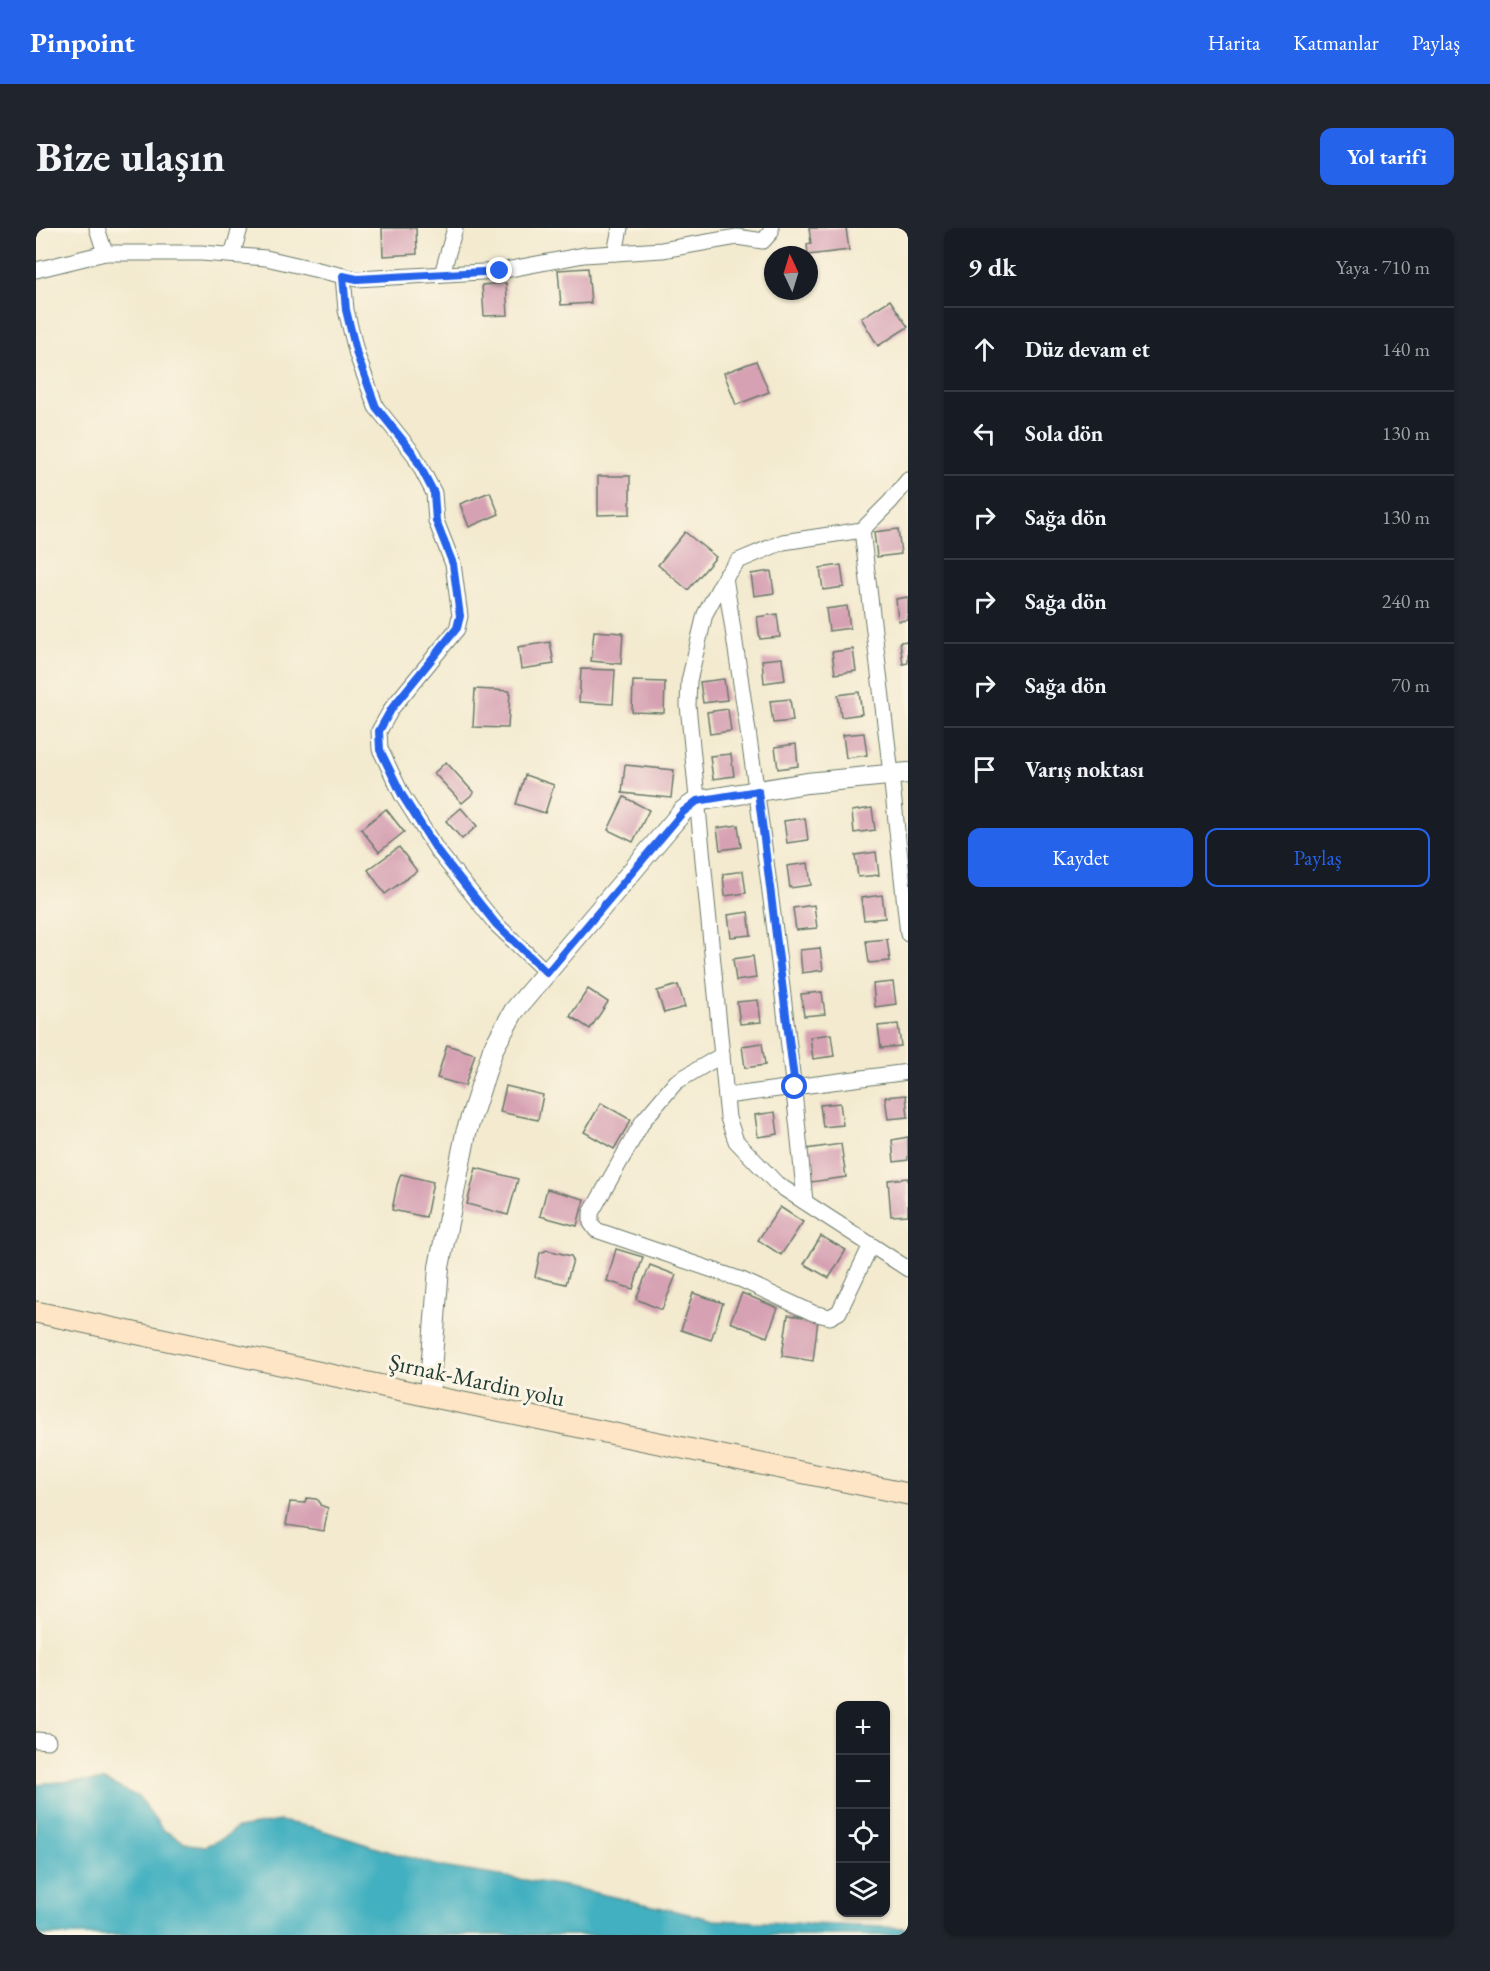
<!DOCTYPE html>
<html lang="tr">
<meta charset="utf-8">
<style>
body{margin:0;font-family:"EB Garamond",serif;background:#20242c;color:#f1f3f6}
.controls{position:absolute;right:18px;bottom:18px;display:grid;overflow:hidden;border-radius:12px;box-shadow:0 2px 4px #0004}
.controls button{width:54px;height:54px;display:grid;place-items:center;padding:0;border:0;border-bottom:2px solid #363941;background:#171b24;color:#f1f3f6;font:30px sans-serif}
.compass{position:absolute;left:728px;top:18px;width:54px;height:54px;border-radius:50%;background:#171b24;box-shadow:0 2px 4px #0004;rotate:356deg}
.stop{position:absolute;width:18px;height:18px;margin:-14px;border:4px solid #2563eb;border-radius:50%;background:#fff}
.stop.end{background:#2563eb;border-color:#fff;box-shadow:0 2px 6px #0008}
.list{margin:0;padding:0;list-style:none}
h2{display:flex;justify-content:space-between;align-items:center;height:78px;margin:0;padding:0 24px;font-size:26px}
h2 small{font-size:20px;font-weight:400;color:#9ea1a6}
.list li{display:grid;grid-template-columns:39px 1fr auto;gap:18px;align-items:center;box-sizing:border-box;height:84px;padding:0 24px;border-top:2px solid #363941}
.list b{display:block;font-size:22px;white-space:nowrap}
.list em{font-size:20px;font-style:normal;color:#9ea1a6}
.actions{display:flex;gap:12px;padding:18px 24px}
.actions a{flex:1;padding:14px 0;border:2px solid #2563eb;border-radius:12px;text-align:center;font-size:21px;color:#2563eb}
.actions .main{background:#2563eb;color:#fff}
.icon{flex:none;width:33px;height:33px;fill:none;stroke:currentColor;stroke-width:2;stroke-linecap:round;stroke-linejoin:round}
.map{position:relative;flex:none;width:872px;height:1707px;overflow:hidden;border-radius:12px}
header{display:flex;align-items:center;gap:36px;box-sizing:border-box;height:84px;padding:0 30px;background:#2563eb;color:#fff}
header strong{font-size:28px}
nav{display:flex;gap:33px;margin-inline-start:auto;font-size:21px}
.intro{display:flex;align-items:center;justify-content:space-between;box-sizing:border-box;height:144px;padding:0 36px}
h1{margin:0;font-size:42px}
.button{padding:15px 27px;border-radius:12px;background:#2563eb;color:#fff;font-size:21px;font-weight:700}
main{display:flex;gap:36px;padding:0 36px}
aside{flex:1;background:#171b24;border-radius:12px;box-shadow:0 2px 4px #0004}
.map>svg:first-child{display:block}
</style>
<header>
<strong>Pinpoint</strong>
<nav><a>Harita</a><a>Katmanlar</a><a>Paylaş</a></nav>
</header>
<div class="intro"><h1>Bize ulaşın</h1><a class="button">Yol tarifi</a></div>
<main>
<div class="map">
<svg width="872" height="1707" viewBox="0 0 872 1707">
<rect width="100%" height="100%" fill="#fcf5e5"/>
<filter id="ink" filterUnits="userSpaceOnUse"><feTurbulence type="fractalNoise" baseFrequency=".0167" numOctaves="2"/><feDisplacementMap in="SourceGraphic" scale="12" xChannelSelector="R" yChannelSelector="G"/><feConvolveMatrix kernelMatrix="1 2 1 2 8 2 1 2 1" color-interpolation-filters="sRGB"/></filter>
<filter id="wash" filterUnits="userSpaceOnUse"><feTurbulence type="fractalNoise" baseFrequency=".008" numOctaves="4" result="noise"/><feDisplacementMap in="SourceGraphic" scale="24" xChannelSelector="R" yChannelSelector="G"/><feGaussianBlur stdDeviation="1.35" result="paint"/><feColorMatrix in="noise" values="0 0 0 0 0 0 0 0 0 0 0 0 0 0 0 0 0 1.4 0 .05"/><feComposite in="paint" operator="in"/></filter>
<g filter="url(#wash)">
<rect width="100%" height="100%" fill="#f3eacf"/>
<path fill="#43b0c0" stroke="#31767a" stroke-width="1.5" d="M 40,1553 L 69,1553 L 103,1569 L 127,1602 L 152,1616 L 169,1618 L 184,1612 L 201,1600 L 244,1593 L 276,1599 L 347,1622 L 406,1639 L 534,1659 L 679,1692 L 872,1700 L 872,1707 L 0,1707 L 0,1556 Z"/>
<g id="blocks">
<g fill="#d6a1b3">
<path d="M 346,0 L 380,0 L 381,26 L 347,28 Z"/>
<path d="M 773,0 L 810,0 L 813,22 L 772,27 L 771,16 L 775,15 Z"/>
<path d="M 552,40 L 555,75 L 525,77 L 522,42 Z"/>
<path d="M 470,55 L 472,87 L 448,88 L 446,57 Z"/>
<path d="M 854,72 L 872,99 L 842,118 L 825,90 Z"/>
<path d="M 720,133 L 733,164 L 700,177 L 688,145 Z"/>
<path d="M 562,248 L 594,248 L 594,286 L 562,287 Z"/>
<path d="M 454,264 L 463,286 L 433,299 L 424,276 Z"/>
<path d="M 862,301 L 865,326 L 841,329 L 838,304 Z"/>
<path d="M 649,304 L 680,329 L 652,362 L 622,337 Z"/>
<path d="M 805,337 L 808,359 L 787,362 L 784,340 Z"/>
<path d="M 735,343 L 738,365 L 718,368 L 715,346 Z"/>
<path d="M 872,369 L 872,392 L 862,393 L 860,371 Z"/>
<path d="M 811,378 L 814,400 L 793,403 L 790,381 Z"/>
<path d="M 741,386 L 744,409 L 724,411 L 721,389 Z"/>
<path d="M 558,403 L 587,405 L 585,436 L 555,433 Z"/>
<path d="M 872,413 L 872,435 L 867,436 L 864,414 Z"/>
<path d="M 514,414 L 518,436 L 485,441 L 482,419 Z"/>
<path d="M 817,421 L 820,443 L 799,446 L 796,424 Z"/>
<path d="M 746,430 L 749,452 L 728,455 L 726,432 Z"/>
<path d="M 545,441 L 579,442 L 577,476 L 543,474 Z"/>
<path d="M 688,451 L 691,472 L 667,475 L 664,454 Z"/>
<path d="M 597,453 L 629,454 L 628,485 L 596,484 Z"/>
<path d="M 439,461 L 474,463 L 472,500 L 437,499 Z"/>
<path d="M 823,464 L 826,486 L 805,489 L 802,467 Z"/>
<path d="M 754,471 L 757,493 L 737,495 L 734,473 Z"/>
<path d="M 692,481 L 695,503 L 674,506 L 671,484 Z"/>
<path d="M 828,505 L 831,527 L 810,530 L 807,507 Z"/>
<path d="M 760,516 L 762,538 L 742,541 L 739,519 Z"/>
<path d="M 695,526 L 698,548 L 677,551 L 674,528 Z"/>
<path d="M 410,534 L 438,565 L 426,575 L 398,545 Z"/>
<path d="M 589,537 L 638,542 L 635,570 L 586,565 Z"/>
<path d="M 489,547 L 518,557 L 509,585 L 480,576 Z"/>
<path d="M 588,569 L 613,582 L 597,614 L 572,602 Z"/>
<path d="M 425,580 L 441,598 L 426,611 L 410,593 Z"/>
<path d="M 836,580 L 839,602 L 818,605 L 816,583 Z"/>
<path d="M 350,581 L 368,604 L 343,624 L 325,601 Z"/>
<path d="M 769,590 L 772,612 L 751,615 L 748,593 Z"/>
<path d="M 702,597 L 705,619 L 684,622 L 681,600 Z"/>
<path d="M 363,619 L 381,643 L 349,666 L 332,642 Z"/>
<path d="M 840,624 L 843,647 L 822,649 L 819,627 Z"/>
<path d="M 772,635 L 775,657 L 754,660 L 751,638 Z"/>
<path d="M 707,643 L 710,665 L 689,668 L 687,646 Z"/>
<path d="M 846,667 L 849,690 L 828,692 L 825,670 Z"/>
<path d="M 778,677 L 781,700 L 760,702 L 757,680 Z"/>
<path d="M 712,684 L 715,707 L 695,709 L 692,687 Z"/>
<path d="M 851,711 L 854,733 L 833,735 L 830,713 Z"/>
<path d="M 784,720 L 787,742 L 766,745 L 764,722 Z"/>
<path d="M 717,728 L 720,750 L 700,753 L 697,731 Z"/>
<path d="M 857,754 L 860,776 L 839,779 L 837,756 Z"/>
<path d="M 642,757 L 649,779 L 628,785 L 621,763 Z"/>
<path d="M 552,761 L 572,774 L 554,801 L 534,788 Z"/>
<path d="M 786,764 L 789,786 L 768,788 L 765,766 Z"/>
<path d="M 722,772 L 725,794 L 704,796 L 701,774 Z"/>
<path d="M 862,796 L 865,818 L 845,820 L 842,798 Z"/>
<path d="M 795,806 L 798,828 L 777,831 L 774,809 Z"/>
<path d="M 726,815 L 729,837 L 709,840 L 706,818 Z"/>
<path d="M 411,817 L 439,826 L 429,858 L 401,850 Z"/>
<path d="M 470,858 L 507,867 L 502,892 L 464,884 Z"/>
<path d="M 870,867 L 872,889 L 852,891 L 849,869 Z"/>
<path d="M 565,875 L 595,892 L 578,921 L 548,904 Z"/>
<path d="M 804,875 L 807,897 L 787,899 L 784,877 Z"/>
<path d="M 739,884 L 742,906 L 722,909 L 719,887 Z"/>
<path d="M 872,909 L 872,932 L 858,934 L 856,912 Z"/>
<path d="M 805,916 L 810,949 L 775,954 L 770,921 Z"/>
<path d="M 440,940 L 482,951 L 472,987 L 431,976 Z"/>
<path d="M 365,946 L 397,954 L 390,989 L 356,982 L 361,957 Z"/>
<path d="M 872,950 L 872,987 L 855,988 L 852,952 Z"/>
<path d="M 511,961 L 548,971 L 541,998 L 504,988 Z"/>
<path d="M 744,979 L 767,994 L 745,1027 L 722,1012 Z"/>
<path d="M 785,1008 L 810,1022 L 793,1050 L 768,1036 Z"/>
<path d="M 580,1021 L 607,1029 L 597,1061 L 571,1053 Z"/>
<path d="M 511,1022 L 535,1028 L 537,1032 L 530,1056 L 499,1049 L 504,1025 Z"/>
<path d="M 614,1037 L 640,1047 L 626,1082 L 600,1071 Z"/>
<path d="M 657,1065 L 687,1075 L 675,1112 L 645,1102 Z"/>
<path d="M 706,1065 L 742,1080 L 731,1109 L 694,1094 Z"/>
<path d="M 752,1087 L 782,1091 L 777,1133 L 746,1128 Z"/>
<path d="M 271,1270 L 280,1271 L 283,1273 L 284,1277 L 292,1280 L 288,1303 L 250,1297 L 254,1274 L 268,1275 Z"/>
</g>
</g>
</g>
<g filter="url(#ink)">
<use href="#blocks" fill-opacity="0" stroke="#697a6a" stroke-width="1.5"/>
<g fill="none" stroke-linecap="round" stroke-linejoin="round">
<defs>
<g id="minor">
<path d="M 61,0 L 69,25"/>
<path d="M 579,25 L 584,0"/>
<path d="M 196,27 L 204,0"/>
<path d="M 0,42 L 69,25 L 165,25 L 230,30 L 321,51 L 464,43 L 548,27 L 626,22 L 701,9 L 727,13 L 735,4 L 735,0"/>
<path d="M 406,46 L 419,0"/>
<path d="M 307,48 L 310,82 L 321,127 L 340,179 L 377,225 L 398,265 L 400,293 L 417,336 L 424,388 L 421,401 L 356,480 L 343,503 L 344,521 L 366,567 L 401,622 L 460,696 L 511,745"/>
<path d="M 872,252 L 854,274 L 826,302 L 747,314 L 702,333 L 689,349 L 669,386 L 653,453 L 652,477 L 692,890 L 700,913 L 741,956 L 872,1041"/>
<path d="M 826,302 L 855,546 L 872,706"/>
<path d="M 689,349 C 721,557 750,765 769,974"/>
<path d="M 686,827 L 640,854 L 607,893 L 555,985 L 555,995 L 560,1002 L 706,1052 L 777,1085 L 794,1089 L 803,1084 L 835,1017"/>
<path d="M 690,868 L 872,844"/>
<path d="M 0,1512 L 12,1513"/>
</g>
<path id="tertiary" d="M 393,1168 L 403,1039 L 430,905 L 457,821 L 478,783 L 647,583 L 661,573 L 771,555 L 872,545"/>
<path id="secondary" d="M 0,1084 L 393,1168 L 872,1266"/>
</defs>
<use href="#minor" stroke="#697a6a" stroke-width="17"/>
<use href="#tertiary" stroke="#697a6a" stroke-width="22"/>
<use href="#secondary" stroke="#697a6a" stroke-width="23"/>
<use href="#minor" stroke="#fff" stroke-width="15"/>
<use href="#tertiary" stroke="#fff" stroke-width="20"/>
<use href="#secondary" stroke="#fde5c5" stroke-width="21"/>
</g>
</g>
<g fill="none" stroke-linecap="round" stroke-linejoin="round" filter="url(#ink)">
<path stroke="#2563eb" stroke-width="8" d="M 464,43 L 321,51 L 307,48 L 310,82 L 321,127 L 340,179 L 377,225 L 398,265 L 400,293 L 417,336 L 424,388 L 421,400 L 356,480 L 343,503 L 344,522 L 366,567 L 401,622 L 460,696 L 511,745 L 647,584 L 661,573 L 722,563 L 759,859"/>
</g>
<g text-anchor="middle" stroke-width="6" stroke-linejoin="round" paint-order="stroke">
<g font-size="24" fill="#1f3d34" stroke="#fcf5e5">
<text transform="translate(441 1152) rotate(12)" y="8">Şırnak-Mardin yolu</text>
</g>
</g>
</svg>
<div class="controls">
<button>+</button>
<button>−</button>
<button><svg class="icon" aria-label="locate" viewBox="0 0 24 24"><circle cx="12" cy="12" r="6"/><path d="M12 2v4M12 18v4M2 12h4M18 12h4"/></svg></button>
<button><svg class="icon" aria-label="layers" viewBox="0 0 24 24"><path d="M12 4l9 5-9 5-9-5zM3 14l9 5 9-5"/></svg></button>
</div>
<svg class="compass" viewBox="-18 -18 36 36"><path d="M0-13l5 13h-10z" fill="#e53935"/><path d="M0 13l5-13h-10z" fill="#9ea1a6"/></svg>
<div class="stop" style="left:759px;top:859px"></div>
<div class="stop end" style="left:464px;top:43px"></div>
</div>
<aside>
<h2>9 dk<small>Yaya · 710 m</small></h2>
<ul class="list">
<li><svg class="icon" aria-label="ahead" viewBox="0 0 24 24"><path d="M12 20V5M6 11l6-6 6 6"/></svg><div><b>Düz devam et</b></div><em>140 m</em></li>
<li><svg class="icon" aria-label="left" viewBox="0 0 24 24"><path d="M17 20v-9H6M10 6l-5 5 5 5"/></svg><div><b>Sola dön</b></div><em>130 m</em></li>
<li><svg class="icon" aria-label="right" viewBox="0 0 24 24"><path d="M7 20v-9h11M14 6l5 5-5 5"/></svg><div><b>Sağa dön</b></div><em>130 m</em></li>
<li><svg class="icon" aria-label="right" viewBox="0 0 24 24"><path d="M7 20v-9h11M14 6l5 5-5 5"/></svg><div><b>Sağa dön</b></div><em>240 m</em></li>
<li><svg class="icon" aria-label="right" viewBox="0 0 24 24"><path d="M7 20v-9h11M14 6l5 5-5 5"/></svg><div><b>Sağa dön</b></div><em>70 m</em></li>
<li><svg class="icon" aria-label="arrive" viewBox="0 0 24 24"><path d="M6 21V4h12l-3 4 3 4H6"/></svg><div><b>Varış noktası</b></div></li>
</ul>
<div class="actions"><a class="main">Kaydet</a><a>Paylaş</a></div>
</aside>
</main>
